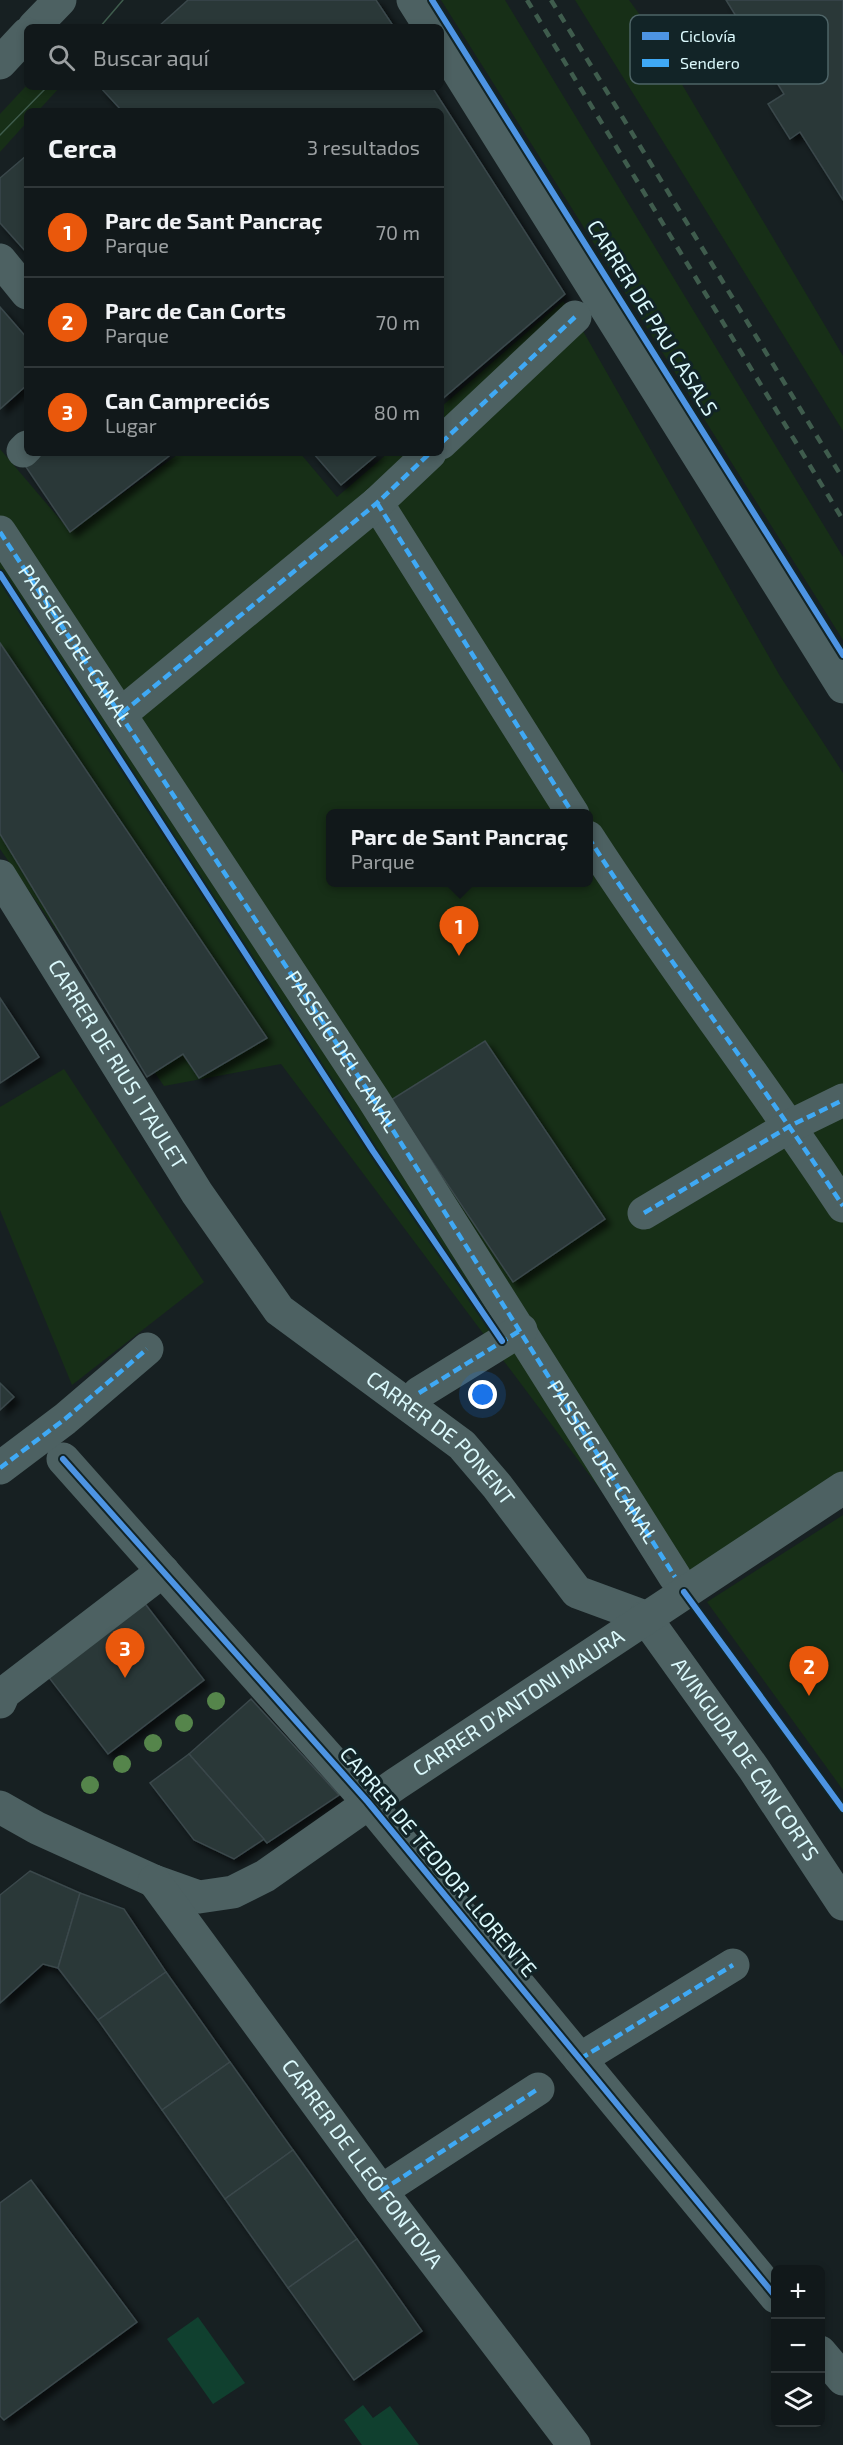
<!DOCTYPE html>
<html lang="es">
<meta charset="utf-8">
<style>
body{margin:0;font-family:"Exo 2",sans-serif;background:#1a2123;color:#f1f3f6}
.controls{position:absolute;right:18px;bottom:18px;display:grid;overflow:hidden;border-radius:9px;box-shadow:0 3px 9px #0003}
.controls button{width:54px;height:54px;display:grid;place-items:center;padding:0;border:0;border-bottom:2px solid #303739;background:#11181a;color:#f1f3f6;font:30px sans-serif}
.you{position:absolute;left:483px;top:1395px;width:21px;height:21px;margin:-15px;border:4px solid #fff;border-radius:50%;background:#1a73e8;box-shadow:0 0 0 9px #1a73e833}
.badge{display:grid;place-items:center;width:39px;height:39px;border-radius:50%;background:#ea580c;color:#fff;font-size:20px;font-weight:700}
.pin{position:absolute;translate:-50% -50px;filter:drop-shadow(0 2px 3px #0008)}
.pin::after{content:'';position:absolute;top:32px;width:21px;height:18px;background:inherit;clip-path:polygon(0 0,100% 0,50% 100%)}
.popup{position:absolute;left:326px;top:809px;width:267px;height:78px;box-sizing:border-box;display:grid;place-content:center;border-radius:9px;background:#11181a;filter:drop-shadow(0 2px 4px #0005);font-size:20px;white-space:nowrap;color:#9ca0a2}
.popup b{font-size:22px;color:#f1f3f6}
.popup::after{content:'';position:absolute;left:50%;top:100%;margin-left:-12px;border:12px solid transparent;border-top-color:#11181a}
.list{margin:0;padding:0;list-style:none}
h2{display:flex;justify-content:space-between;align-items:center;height:78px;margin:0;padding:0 24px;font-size:26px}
h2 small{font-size:20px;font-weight:400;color:#9ca0a2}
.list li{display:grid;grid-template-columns:39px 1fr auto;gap:18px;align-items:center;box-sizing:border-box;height:90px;padding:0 24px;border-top:2px solid #303739}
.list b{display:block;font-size:22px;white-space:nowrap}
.list p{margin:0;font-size:20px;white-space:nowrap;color:#9ca0a2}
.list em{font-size:20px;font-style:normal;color:#9ca0a2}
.icon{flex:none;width:33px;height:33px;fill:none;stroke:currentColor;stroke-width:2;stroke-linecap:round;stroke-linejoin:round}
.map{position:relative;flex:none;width:843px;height:2445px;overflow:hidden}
.search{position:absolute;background:#11181a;box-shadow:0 3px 9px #0003;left:24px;top:24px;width:420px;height:66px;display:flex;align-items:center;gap:15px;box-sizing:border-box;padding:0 21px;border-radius:9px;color:#9ca0a2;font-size:22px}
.panel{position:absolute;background:#11181a;box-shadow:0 3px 9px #0003;left:24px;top:108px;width:420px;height:348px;border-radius:9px}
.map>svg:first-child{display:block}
</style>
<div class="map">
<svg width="843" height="2445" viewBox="0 0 843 2445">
<defs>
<filter id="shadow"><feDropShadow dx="5.5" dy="5.5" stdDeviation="3" flood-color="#0009"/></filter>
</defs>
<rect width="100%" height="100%" fill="#172022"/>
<g fill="#172f17" fill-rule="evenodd">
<path d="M 441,0 L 505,0 L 843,557 L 843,640 Z"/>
<path d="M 575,0 L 629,0 L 645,22 L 843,356 L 843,431 Z"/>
<path d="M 27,85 L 60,87 L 38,111 L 27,111 L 27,122 L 0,152 L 0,114 Z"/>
<path d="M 563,301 L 575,317 L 780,676 L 843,773 L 843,1473 L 672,1585 L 281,1064 L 164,1086 L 0,849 L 0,449 L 70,531 L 180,453 L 300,453 L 337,497 L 388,453 L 441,453 L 441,407 ZM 330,814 L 588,814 L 588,882 L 330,882 Z"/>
<path d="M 64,1069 L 204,1282 L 72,1385 L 0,1210 L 0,1107 Z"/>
<path d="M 843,1515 L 843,1790 L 707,1602 Z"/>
</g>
<g fill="#10402f">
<path d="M 198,2317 L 245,2383 L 213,2404 L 167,2339 Z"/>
<path d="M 363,2405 L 373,2418 L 390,2406 L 419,2445 L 362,2445 L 344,2420 Z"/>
</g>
<g fill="#2c3739" stroke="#3a484b" stroke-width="1.5" filter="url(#shadow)">
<path d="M 188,0 L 376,0 L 394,27 L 158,27 Z"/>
<path d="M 726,0 L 843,0 L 843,200 L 800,132 L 790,139 L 768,104 L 784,94 Z"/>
<path d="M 100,87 L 432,87 L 565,294 L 441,400 L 441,111 L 122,111 Z"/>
<path d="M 27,155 L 27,253 L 0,223 L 0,178 Z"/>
<path d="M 0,307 L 27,338 L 27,385 L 0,409 Z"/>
<path d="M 44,453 L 173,453 L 70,532 L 26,467 Z"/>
<path d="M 313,453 L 379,453 L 341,485 Z"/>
<path d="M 0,643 L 267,1038 L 199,1078 L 183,1054 L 147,1077 L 0,834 Z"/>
<path d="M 0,998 L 39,1057 L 0,1083 Z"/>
<path d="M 485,1041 L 605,1219 L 513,1282 L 391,1100 Z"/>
<path d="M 0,1383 L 14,1397 L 0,1410 Z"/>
<path d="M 143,1601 L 204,1680 L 108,1754 L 47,1675 Z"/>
<path d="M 251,1699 L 339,1795 L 267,1843 L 189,1754 Z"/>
<path d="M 189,1754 L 264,1839 L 234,1859 L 194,1840 L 150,1783 Z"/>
<path d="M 30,1871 L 80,1893 L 58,1968 L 43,1964 L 0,2003 L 0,1895 Z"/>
<path d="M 80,1893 L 124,1909 L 166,1972 L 98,2020 L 58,1968 Z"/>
<path d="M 166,1972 L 230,2062 L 162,2110 L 98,2020 Z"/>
<path d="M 230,2062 L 293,2150 L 225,2199 L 162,2110 Z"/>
<path d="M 293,2150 L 357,2239 L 288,2288 L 225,2199 Z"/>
<path d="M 31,2180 L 137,2322 L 4,2420 L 0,2416 L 0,2203 Z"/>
<path d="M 357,2239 L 422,2331 L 354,2380 L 288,2288 Z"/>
</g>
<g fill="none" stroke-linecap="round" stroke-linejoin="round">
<g stroke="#4d6162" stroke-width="33">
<path d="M 413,0 L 430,27"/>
<path d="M 34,27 L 60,0"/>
<path d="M 441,44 L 843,687"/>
<path d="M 0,63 L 27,34"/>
<path d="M 0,260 L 27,293"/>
<path d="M 441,443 L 575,317"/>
<path d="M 23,451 L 27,447"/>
<path d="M 377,503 L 573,814"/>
<path id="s1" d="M 0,532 L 372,1097 L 675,1577"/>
<path d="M 122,713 L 377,503 L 430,453"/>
<path d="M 588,837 C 669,963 761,1081 843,1206"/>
<path id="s2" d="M 0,876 L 197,1193 L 279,1310 L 462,1445 L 497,1486 L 577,1592 L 645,1617"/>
<path d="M 644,1213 L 790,1126 L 843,1100"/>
<path d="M 419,1393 L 521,1330"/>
<path d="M 63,1459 L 368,1802 L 776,2297"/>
<path d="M 0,1468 L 65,1419 L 147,1349"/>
<path id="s3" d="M 645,1617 L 754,1769 L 843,1904"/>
<path d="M 0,1702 L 4,1693 L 163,1571"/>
<path id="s4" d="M 0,1807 L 37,1828 L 154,1881 L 199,1897 L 233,1892 L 265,1876 L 396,1784 L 843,1488"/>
<path id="s5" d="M 154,1881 L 381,2191 L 574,2445"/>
<path d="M 580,2059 L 733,1965"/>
<path d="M 381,2191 L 538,2089"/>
<path d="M 820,2352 L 843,2379"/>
</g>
<g stroke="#3f5c4d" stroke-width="1.5">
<path d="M 100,27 L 123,0"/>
<path d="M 0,135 L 47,87"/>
</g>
<g stroke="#3f5c4d" stroke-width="4.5" stroke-dasharray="9 8" stroke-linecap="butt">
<path d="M 527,0 L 843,520"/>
<path d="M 551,0 L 843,479"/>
</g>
<g stroke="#3fa9f5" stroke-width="4.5" stroke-dasharray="9 4.5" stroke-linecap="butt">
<path d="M 441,443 L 575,317"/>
<path d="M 377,503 L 573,814"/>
<path d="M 0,532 L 372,1097 L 675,1577"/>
<path d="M 122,713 L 377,503 L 430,453"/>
<path d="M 588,837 C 669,963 761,1081 843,1206"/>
<path d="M 644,1213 L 790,1126 L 843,1100"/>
<path d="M 419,1393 L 521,1330"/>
<path d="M 0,1468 L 65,1419 L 147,1349"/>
<path d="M 580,2059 L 733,1965"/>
<path d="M 381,2191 L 538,2089"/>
</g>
<defs>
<g id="cycleway">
<path d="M 432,0 L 843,655"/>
<path d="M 0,574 L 373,1151 L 502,1341"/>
<path d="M 63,1459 L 368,1802 L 776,2297"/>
<path d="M 684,1592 L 843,1809"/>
</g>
</defs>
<use href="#cycleway" stroke="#122427" stroke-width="10"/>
<use href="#cycleway" stroke="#4d94e3" stroke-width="6"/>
</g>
<g fill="#55854b">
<circle cx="216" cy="1701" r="9"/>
<circle cx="184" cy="1723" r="9"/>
<circle cx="153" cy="1743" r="9"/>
<circle cx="122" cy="1764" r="9"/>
<circle cx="90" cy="1785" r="9"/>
</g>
<g text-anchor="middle" stroke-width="6" stroke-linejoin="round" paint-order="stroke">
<g font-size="21" fill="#dbf9fc" stroke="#122427">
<text transform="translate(652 318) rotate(58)" y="7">CARRER DE PAU CASALS</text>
<text dy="7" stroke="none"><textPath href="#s1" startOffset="136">PASSEIG DEL CANAL</textPath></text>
<text dy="7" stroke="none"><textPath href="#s1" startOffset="622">PASSEIG DEL CANAL</textPath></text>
<text dy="7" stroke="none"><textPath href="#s2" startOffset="222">CARRER DE RIUS I TAULET</textPath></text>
<text dy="7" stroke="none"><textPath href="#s2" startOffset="723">CARRER DE PONENT</textPath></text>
<text dy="7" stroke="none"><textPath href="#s1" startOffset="1108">PASSEIG DEL CANAL</textPath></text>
<text dy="7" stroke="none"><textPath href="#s4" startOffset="596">CARRER D'ANTONI MAURA</textPath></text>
<text dy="7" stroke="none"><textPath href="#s3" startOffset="174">AVINGUDA DE CAN CORTS</textPath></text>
<text transform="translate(438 1862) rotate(50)" y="7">CARRER DE TEODOR LLORENTE</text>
<text dy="7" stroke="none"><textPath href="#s5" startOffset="351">CARRER DE LLEÓ FONTOVA</textPath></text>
</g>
</g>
<rect x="630" y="15" width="198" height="69" rx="9" fill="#122427" stroke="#4e6467" stroke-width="1.5"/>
<rect x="642" y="32" width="27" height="8" fill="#4d94e3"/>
<rect x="642" y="59" width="27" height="8" fill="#3fa9f5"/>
<g font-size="16" fill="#dbf9fc">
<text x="680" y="42">Ciclovía</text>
<text x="680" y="69">Sendero</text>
</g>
</svg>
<div class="controls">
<button>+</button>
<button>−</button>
<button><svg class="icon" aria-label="layers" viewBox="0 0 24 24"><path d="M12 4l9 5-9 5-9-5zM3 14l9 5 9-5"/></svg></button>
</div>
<div class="you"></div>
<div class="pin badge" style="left:459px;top:956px">1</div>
<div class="popup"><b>Parc de Sant Pancraç</b>Parque</div>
<div class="pin badge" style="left:809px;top:1696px">2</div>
<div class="pin badge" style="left:125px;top:1678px">3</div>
<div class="search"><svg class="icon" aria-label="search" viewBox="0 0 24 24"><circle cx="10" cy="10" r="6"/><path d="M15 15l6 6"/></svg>Buscar aquí</div>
<section class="panel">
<h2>Cerca<small>3 resultados</small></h2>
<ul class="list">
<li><span class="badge">1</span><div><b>Parc de Sant Pancraç</b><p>Parque</p></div><em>70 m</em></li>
<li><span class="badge">2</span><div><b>Parc de Can Corts</b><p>Parque</p></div><em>70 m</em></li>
<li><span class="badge">3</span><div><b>Can Campreciós</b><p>Lugar</p></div><em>80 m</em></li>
</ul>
</section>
</div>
